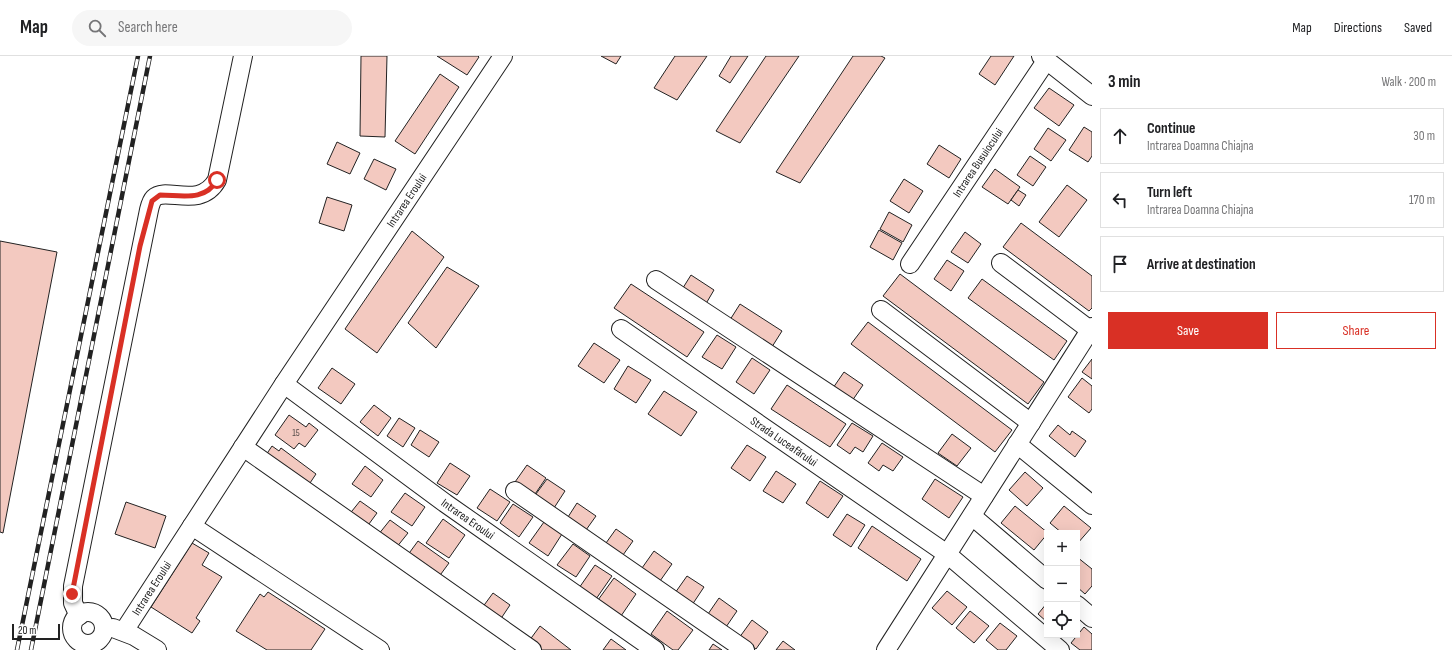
<!DOCTYPE html>
<meta charset="utf-8">
<style>
body{margin:0;font-family:"Sofia Sans Condensed",sans-serif;background:#f6f6f6;color:#202124}
.controls{position:absolute;right:12px;bottom:12px;display:grid;overflow:hidden;border-radius:0px;box-shadow:0 4px 16px #0002}
.controls button{width:36px;height:36px;display:grid;place-items:center;padding:0;border:0;border-bottom:1px solid #e0e0e0;background:#fff;color:#202124;font:20px sans-serif}
.scale{position:absolute;left:12px;bottom:10px;width:48px;box-sizing:border-box;padding-left:4px;border:2px solid #222;border-top:0;font-size:11px;line-height:14px;white-space:nowrap;color:#222;-webkit-text-stroke:3px #fff;paint-order:stroke}
.stop{position:absolute;width:12px;height:12px;margin:-9px;border:3px solid #d93025;border-radius:50%;background:#fff}
.stop.end{background:#d93025;border-color:#fff;box-shadow:0 1px 4px #0008}
.list{margin:0;padding:0;list-style:none}
h2{display:flex;justify-content:space-between;align-items:center;height:52px;margin:0;padding:0 16px;font-size:17px}
h2 small{font-size:13px;font-weight:400;color:#757577}
.list li{display:grid;grid-template-columns:26px 1fr auto;gap:12px;align-items:center;box-sizing:border-box;height:56px;margin:0 8px 8px;padding:0 8px;border:1px solid #e0e0e0;border-radius:0px}
.list b{display:block;font-size:15px;white-space:nowrap}
.list p{margin:0;font-size:13px;white-space:nowrap;color:#757577}
.list em{font-size:13px;font-style:normal;color:#757577}
.actions{display:flex;gap:8px;padding:12px 16px}
.actions a{flex:1;padding:9px 0;border:1px solid #d93025;border-radius:0px;text-align:center;font-size:14px;color:#d93025}
.actions .main{background:#d93025;color:#fff}
.icon{flex:none;width:22px;height:22px;fill:none;stroke:currentColor;stroke-width:2;stroke-linecap:round;stroke-linejoin:round}
.map{position:relative;flex:none;width:1092px;height:594px;overflow:hidden}
header{display:flex;align-items:center;gap:24px;box-sizing:border-box;height:56px;padding:0 20px;background:#fff;border-bottom:1px solid #e0e0e0}
header strong{font-size:19px}
nav{display:flex;gap:22px;margin-inline-start:auto;font-size:14px}
.search{width:280px;height:36px;background:#f6f6f6;display:flex;align-items:center;gap:10px;box-sizing:border-box;padding:0 14px;border-radius:22px;color:#757577;font-size:15px}
main{display:flex}
aside{flex:1;background:#fff}
.map>svg:first-child{display:block}
</style>
<header>
<strong>Map</strong>
<div class="search"><svg class="icon" aria-label="search" viewBox="0 0 24 24"><circle cx="10" cy="10" r="6"/><path d="M15 15l6 6"/></svg>Search here</div>
<nav><a>Map</a><a>Directions</a><a>Saved</a></nav>
</header>
<main>
<div class="map">
<svg width="1092" height="594" viewBox="0 0 1092 594">
<rect width="100%" height="100%" fill="#fff"/>
<g fill="#f3c9c0" stroke="#222">
<path d="M 361,0 L 387,0 L 385,81 L 360,80 Z"/>
<path d="M 437,0 L 478,0 L 479,1 L 467,19 Z"/>
<path d="M 601,0 L 621,0 L 616,8 Z"/>
<path d="M 675,0 L 707,0 L 677,44 L 654,32 Z"/>
<path d="M 731,0 L 748,0 L 730,27 L 719,20 Z"/>
<path d="M 766,0 L 799,0 L 740,87 L 716,75 Z"/>
<path d="M 853,0 L 881,0 L 885,2 L 800,127 L 776,116 Z"/>
<path d="M 991,0 L 1014,0 L 995,29 L 979,18 Z"/>
<path d="M 440,18 L 459,31 L 415,98 L 395,85 Z"/>
<path d="M 1049,32 L 1074,49 L 1059,70 L 1034,52 Z"/>
<path d="M 1084,71 L 1092,76 L 1092,100 L 1088,106 L 1069,94 Z"/>
<path d="M 1048,72 L 1066,84 L 1051,105 L 1034,93 Z"/>
<path d="M 337,86 L 360,97 L 350,118 L 327,108 Z"/>
<path d="M 939,89 L 961,103 L 949,122 L 927,108 Z"/>
<path d="M 1030,100 L 1046,111 L 1033,130 L 1017,119 Z"/>
<path d="M 374,103 L 396,113 L 386,134 L 364,123 Z"/>
<path d="M 995,113 L 1020,131 L 1008,148 L 982,131 Z"/>
<path d="M 904,123 L 923,135 L 909,157 L 890,145 Z"/>
<path d="M 1067,129 L 1087,144 L 1059,181 L 1039,166 Z"/>
<path d="M 1018,134 L 1026,139 L 1019,150 L 1011,144 Z"/>
<path d="M 327,141 L 352,149 L 344,175 L 319,167 Z"/>
<path d="M 889,156 L 912,169 L 903,186 L 880,173 Z"/>
<path d="M 1021,167 L 1092,220 L 1092,252 L 1089,255 L 1003,191 Z"/>
<path d="M 879,174 L 902,187 L 893,204 L 870,191 Z"/>
<path d="M 412,175 L 444,201 L 377,297 L 345,273 Z"/>
<path d="M 965,176 L 981,188 L 968,207 L 951,196 Z"/>
<path d="M 0,185 L 57,196 L 3,477 L 0,476 Z"/>
<path d="M 947,204 L 964,215 L 951,235 L 934,223 Z"/>
<path d="M 447,211 L 479,230 L 436,292 L 408,267 Z"/>
<path d="M 900,218 L 1044,326 L 1028,348 L 883,240 Z"/>
<path d="M 691,219 L 714,234 L 704,251 L 681,235 Z"/>
<path d="M 982,223 L 1067,285 L 1054,304 L 968,242 Z"/>
<path d="M 631,228 L 704,276 L 687,301 L 614,252 Z"/>
<path d="M 740,248 L 782,275 L 770,294 L 728,267 Z"/>
<path d="M 868,266 L 1012,374 L 995,396 L 851,288 Z"/>
<path d="M 717,279 L 736,291 L 722,313 L 702,301 Z"/>
<path d="M 594,287 L 620,304 L 604,327 L 578,310 Z"/>
<path d="M 752,302 L 770,314 L 754,338 L 736,326 Z"/>
<path d="M 1092,303 L 1092,323 L 1082,316 Z"/>
<path d="M 628,310 L 651,324 L 636,347 L 614,333 Z"/>
<path d="M 332,312 L 355,328 L 341,348 L 318,332 Z"/>
<path d="M 844,316 L 863,329 L 852,345 L 833,332 Z"/>
<path d="M 1082,322 L 1092,330 L 1092,353 L 1089,357 L 1068,341 Z"/>
<path d="M 787,329 L 846,368 L 830,391 L 771,353 Z"/>
<path d="M 664,335 L 697,356 L 681,380 L 648,358 Z"/>
<path d="M 374,349 L 391,362 L 378,380 L 360,366 Z"/>
<path d="M 289,359 L 306,371 L 309,367 L 318,374 L 305,391 L 299,387 L 294,393 L 275,379 Z"/>
<path d="M 399,362 L 415,372 L 403,391 L 387,380 Z"/>
<path d="M 852,367 L 873,380 L 863,396 L 855,391 L 850,398 L 837,389 Z"/>
<path d="M 1058,369 L 1070,379 L 1072,375 L 1086,385 L 1075,401 L 1049,380 Z"/>
<path d="M 420,374 L 439,386 L 429,401 L 411,389 Z"/>
<path d="M 952,378 L 971,392 L 957,410 L 938,397 Z"/>
<path d="M 882,387 L 903,401 L 893,415 L 883,409 L 879,415 L 868,407 Z"/>
<path d="M 747,389 L 766,401 L 750,425 L 731,412 Z"/>
<path d="M 272,390 L 279,395 L 281,392 L 316,418 L 308,430 L 266,399 Z"/>
<path d="M 450,407 L 470,420 L 457,439 L 437,427 Z"/>
<path d="M 527,409 L 546,422 L 533,441 L 515,426 Z"/>
<path d="M 365,410 L 383,424 L 371,441 L 352,428 Z"/>
<path d="M 776,415 L 796,428 L 783,447 L 763,435 Z"/>
<path d="M 1025,416 L 1043,432 L 1027,450 L 1009,434 Z"/>
<path d="M 547,423 L 565,435 L 554,452 L 533,442 Z"/>
<path d="M 935,423 L 963,441 L 949,462 L 922,443 Z"/>
<path d="M 820,425 L 843,440 L 828,462 L 806,447 Z"/>
<path d="M 490,433 L 510,446 L 497,465 L 477,452 Z"/>
<path d="M 405,437 L 425,451 L 412,470 L 391,456 Z"/>
<path d="M 360,445 L 377,457 L 366,472 L 348,460 Z"/>
<path d="M 126,446 L 166,460 L 155,492 L 115,478 Z"/>
<path d="M 577,447 L 596,460 L 586,474 L 568,461 Z"/>
<path d="M 513,448 L 533,461 L 519,481 L 500,467 Z"/>
<path d="M 1015,450 L 1048,477 L 1034,494 L 1001,467 Z"/>
<path d="M 1064,450 L 1091,472 L 1077,488 L 1077,477 L 1062,477 L 1050,467 Z"/>
<path d="M 847,458 L 865,469 L 851,491 L 833,479 Z"/>
<path d="M 443,463 L 465,479 L 449,502 L 426,487 Z"/>
<path d="M 390,464 L 408,477 L 396,492 L 378,479 Z"/>
<path d="M 544,466 L 562,478 L 548,500 L 529,487 Z"/>
<path d="M 872,470 L 921,503 L 907,525 L 858,492 Z"/>
<path d="M 616,473 L 633,485 L 623,499 L 606,487 Z"/>
<path d="M 418,485 L 449,507 L 438,522 L 407,500 Z"/>
<path d="M 192,487 L 209,497 L 202,509 L 222,521 L 196,562 L 200,565 L 192,577 L 151,551 Z"/>
<path d="M 573,488 L 590,500 L 576,521 L 557,509 Z"/>
<path d="M 654,495 L 672,508 L 660,525 L 642,512 Z"/>
<path d="M 1077,501 L 1092,513 L 1092,530 L 1085,538 L 1077,531 Z"/>
<path d="M 595,509 L 612,520 L 596,543 L 579,532 Z"/>
<path d="M 687,520 L 704,531 L 692,549 L 675,537 Z"/>
<path d="M 614,522 L 636,538 L 621,560 L 598,544 Z"/>
<path d="M 947,535 L 967,551 L 952,569 L 932,552 Z"/>
<path d="M 268,536 L 325,573 L 311,594 L 267,594 L 236,575 L 260,538 L 264,541 Z"/>
<path d="M 493,537 L 510,549 L 500,564 L 482,552 Z"/>
<path d="M 719,542 L 737,555 L 726,571 L 708,558 Z"/>
<path d="M 1047,547 L 1047,566 L 1038,558 Z"/>
<path d="M 667,555 L 693,574 L 678,594 L 673,594 L 651,578 Z"/>
<path d="M 970,555 L 989,570 L 974,587 L 956,572 Z"/>
<path d="M 752,564 L 768,576 L 756,593 L 739,582 Z"/>
<path d="M 1000,567 L 1017,580 L 1006,594 L 998,594 L 986,584 Z"/>
<path d="M 540,570 L 571,594 L 541,594 L 529,585 Z"/>
<path d="M 1084,571 L 1092,578 L 1092,594 L 1080,594 L 1071,587 Z"/>
<path d="M 611,583 L 626,594 L 603,594 Z"/>
<path d="M 783,585 L 795,594 L 776,594 Z"/>
<path d="M 713,588 L 722,594 L 709,594 Z"/>
</g>
<g fill="none" stroke-linecap="round" stroke-linejoin="round">
<defs>
<g id="minor">
<path d="M 1041,0 L 1092,40"/>
<path d="M 1001,207 L 1090,274"/>
<path id="s1" d="M 910,208 L 1046,5"/>
<path d="M 656,224 L 984,440"/>
<path d="M 881,254 L 1031,367"/>
<path id="s2" d="M 621,273 L 947,498 L 1060,594"/>
<path id="s3" d="M 284,328 L 445,447 L 655,594"/>
<path d="M 1017,388 L 1092,449"/>
<path d="M 243,391 L 532,594"/>
<path d="M 515,435 L 745,594"/>
<path d="M 972,460 L 1047,524"/>
<path d="M 192,470 L 380,594"/>
<path d="M 1077,549 L 1092,562"/>
<circle cx="88" cy="572" r="16"/>
<path d="M 79,560 L 73,547 L 73,530 L 149,154 C 150,150 151,145 154,142 C 166,130 200,154 217,124 L 243,0"/>
<path d="M 113,572 L 134,580 L 157,594"/>
<path id="s4" d="M 124,575 L 284,328 L 503,0"/>
<path d="M 886,594 L 1092,271"/>
</g>
</defs>
<use href="#minor" stroke="#222" stroke-width="20"/>
<use href="#minor" stroke="#fff" stroke-width="18"/>
<defs>
<g id="rail">
<path d="M 17,594 L 138,0"/>
<path d="M 31,594 L 150,0"/>
</g>
</defs>
<use href="#rail" stroke="#222" stroke-width="4.5"/>
<use href="#rail" stroke="#fff" stroke-width="3" stroke-dasharray="9" stroke-linecap="butt"/>
</g>
<g fill="none" stroke-linecap="round" stroke-linejoin="round">
<path stroke="#d93025" stroke-width="5" d="M 72,538 L 140,190 L 152,145 L 160,139 C 181,139 205,146 217,124"/>
</g>
<g text-anchor="middle" stroke-width="3" stroke-linejoin="round" paint-order="stroke">
<g font-size="10" fill="#564c4a">
<text x="296" y="380">15</text>
</g>
<g font-size="12" fill="#222" stroke="#fff">
<text dy="4" stroke="none"><textPath href="#s1" startOffset="122">Intrarea Busuiocului</textPath></text>
<text dy="4" stroke="none"><textPath href="#s4" startOffset="515">Intrarea Eroului</textPath></text>
<text dy="4" stroke="none"><textPath href="#s2" startOffset="198">Strada Luceafărului</textPath></text>
<text dy="4" stroke="none"><textPath href="#s3" startOffset="228">Intrarea Eroului</textPath></text>
<text dy="4" stroke="none"><textPath href="#s4" startOffset="51">Intrarea Eroului</textPath></text>
</g>
</g>
</svg>
<div class="controls">
<button>+</button>
<button>−</button>
<button><svg class="icon" aria-label="locate" viewBox="0 0 24 24"><circle cx="12" cy="12" r="6"/><path d="M12 2v4M12 18v4M2 12h4M18 12h4"/></svg></button>
</div>
<div class="scale">20 m</div>
<div class="stop" style="left:217px;top:124px"></div>
<div class="stop end" style="left:72px;top:538px"></div>
</div>
<aside>
<h2>3 min<small>Walk · 200 m</small></h2>
<ul class="list">
<li><svg class="icon" aria-label="ahead" viewBox="0 0 24 24"><path d="M12 20V5M6 11l6-6 6 6"/></svg><div><b>Continue</b><p>Intrarea Doamna Chiajna</p></div><em>30 m</em></li>
<li><svg class="icon" aria-label="left" viewBox="0 0 24 24"><path d="M17 20v-9H6M10 6l-5 5 5 5"/></svg><div><b>Turn left</b><p>Intrarea Doamna Chiajna</p></div><em>170 m</em></li>
<li><svg class="icon" aria-label="arrive" viewBox="0 0 24 24"><path d="M6 21V4h12l-3 4 3 4H6"/></svg><div><b>Arrive at destination</b></div></li>
</ul>
<div class="actions"><a class="main">Save</a><a>Share</a></div>
</aside>
</main>
